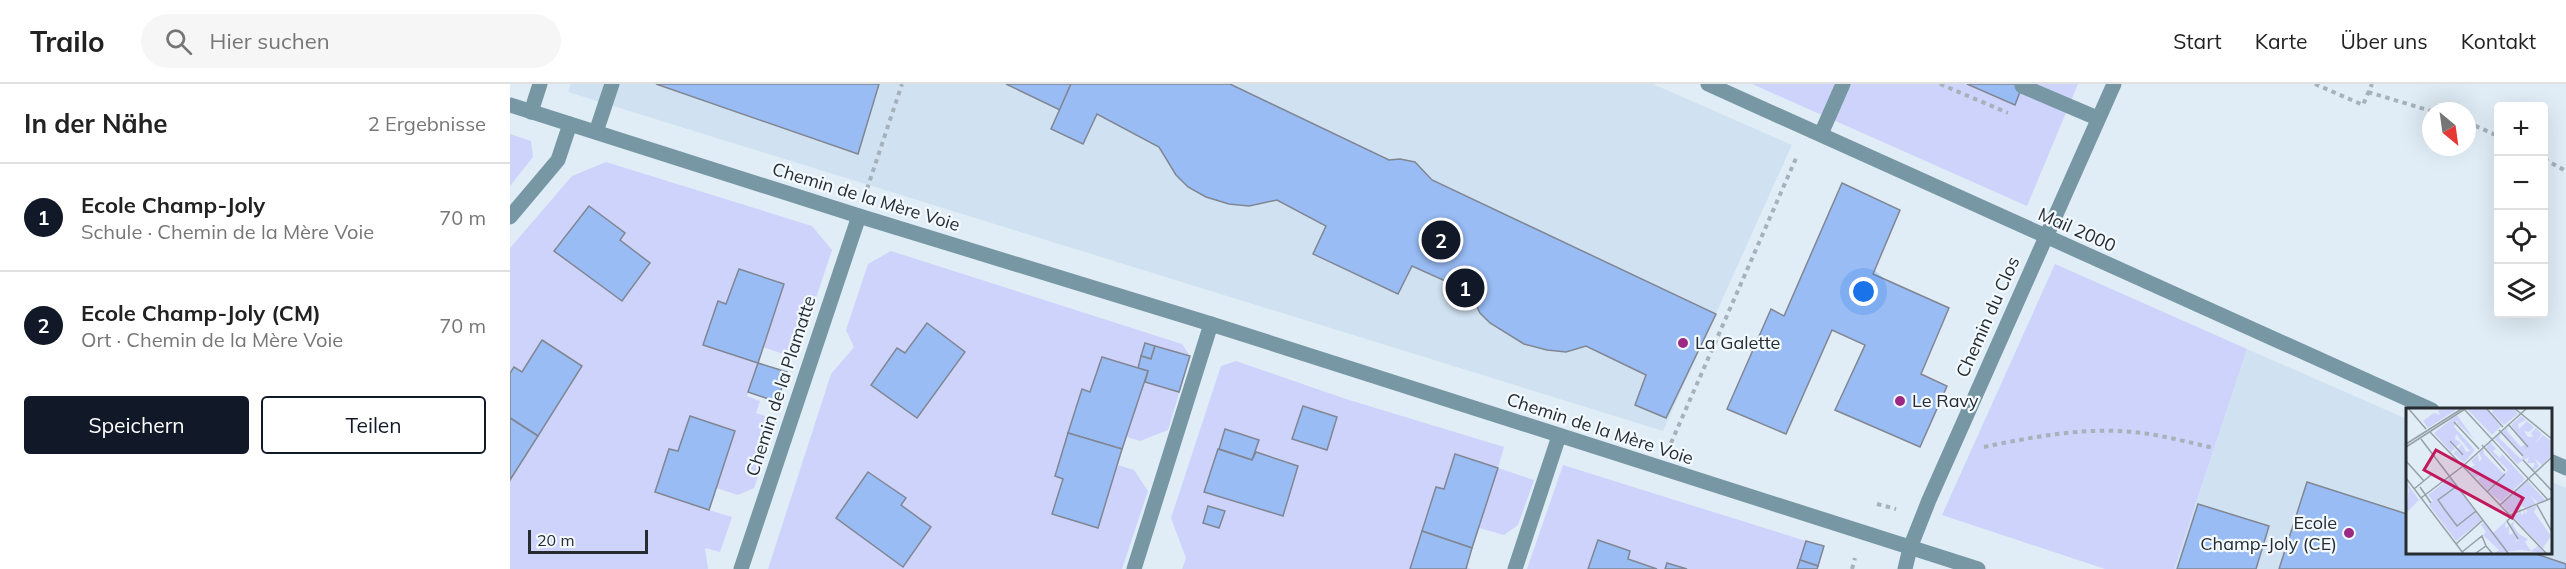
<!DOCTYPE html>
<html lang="de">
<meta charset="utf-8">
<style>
body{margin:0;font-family:Mulish,sans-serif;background:#f6f6f6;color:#222}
.controls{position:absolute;right:18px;top:18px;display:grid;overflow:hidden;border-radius:6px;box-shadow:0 6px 24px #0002}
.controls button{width:54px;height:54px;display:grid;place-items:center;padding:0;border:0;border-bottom:2px solid #e0e0e0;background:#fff;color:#222;font:30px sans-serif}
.compass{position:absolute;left:1912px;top:18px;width:54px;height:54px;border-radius:50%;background:#fff;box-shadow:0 6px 24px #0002;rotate:151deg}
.scale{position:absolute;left:18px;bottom:15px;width:120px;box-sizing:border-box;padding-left:6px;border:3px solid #272c30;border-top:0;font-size:16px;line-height:21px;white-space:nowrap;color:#272c30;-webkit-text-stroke:4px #f2f9ff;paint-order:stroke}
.you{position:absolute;left:1354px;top:208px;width:21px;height:21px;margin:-15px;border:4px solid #fff;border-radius:50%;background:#1a73e8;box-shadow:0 0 0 9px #1a73e833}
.badge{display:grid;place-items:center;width:39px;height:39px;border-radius:50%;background:#111827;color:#fff;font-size:20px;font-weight:700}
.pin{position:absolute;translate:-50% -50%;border:3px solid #fff;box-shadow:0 2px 6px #0006}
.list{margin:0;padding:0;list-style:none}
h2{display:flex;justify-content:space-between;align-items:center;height:78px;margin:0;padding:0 24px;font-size:26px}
h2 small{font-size:20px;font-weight:400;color:#767676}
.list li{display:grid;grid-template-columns:39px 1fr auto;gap:18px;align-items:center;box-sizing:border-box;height:108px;padding:0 24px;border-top:2px solid #e0e0e0}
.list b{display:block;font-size:22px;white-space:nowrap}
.list p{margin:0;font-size:20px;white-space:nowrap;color:#767676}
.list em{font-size:20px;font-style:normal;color:#767676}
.actions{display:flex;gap:12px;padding:18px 24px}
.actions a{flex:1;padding:14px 0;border:2px solid #111827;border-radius:6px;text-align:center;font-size:21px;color:#111827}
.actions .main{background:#111827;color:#fff}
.icon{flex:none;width:33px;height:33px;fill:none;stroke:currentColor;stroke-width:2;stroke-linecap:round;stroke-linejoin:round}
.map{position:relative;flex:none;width:2056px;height:485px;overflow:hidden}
header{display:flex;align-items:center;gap:36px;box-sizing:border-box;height:84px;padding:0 30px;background:#fff;border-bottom:2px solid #e0e0e0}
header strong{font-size:28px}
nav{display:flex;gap:33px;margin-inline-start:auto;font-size:21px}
.search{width:420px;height:54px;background:#f6f6f6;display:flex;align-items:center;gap:15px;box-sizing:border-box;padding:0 21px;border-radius:33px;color:#767676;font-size:22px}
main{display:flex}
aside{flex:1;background:#fff}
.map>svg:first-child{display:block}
</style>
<header>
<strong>Trailo</strong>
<div class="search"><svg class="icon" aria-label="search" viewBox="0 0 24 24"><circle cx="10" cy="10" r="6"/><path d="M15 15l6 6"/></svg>Hier suchen</div>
<nav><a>Start</a><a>Karte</a><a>Über uns</a><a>Kontakt</a></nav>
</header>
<main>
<aside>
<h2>In der Nähe<small>2 Ergebnisse</small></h2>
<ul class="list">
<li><span class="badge">1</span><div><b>Ecole Champ-Joly</b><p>Schule · Chemin de la Mère Voie</p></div><em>70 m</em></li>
<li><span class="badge">2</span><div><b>Ecole Champ-Joly (CM)</b><p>Ort · Chemin de la Mère Voie</p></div><em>70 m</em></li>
</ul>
<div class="actions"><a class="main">Speichern</a><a>Teilen</a></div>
</aside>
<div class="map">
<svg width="2056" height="485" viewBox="0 0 2056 485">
<rect width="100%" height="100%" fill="#e0edf6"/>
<g fill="#d0e2f1">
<path d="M 61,0 L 1143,0 L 1282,61 L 1153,347 L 58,8 Z"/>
<path d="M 1737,265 L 1897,335 L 1897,468 L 2040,468 L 2040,397 L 2056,404 L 2056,485 L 1664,485 Z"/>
</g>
<g fill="#ced3fc">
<path d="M 1242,0 L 1568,0 L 1517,122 Z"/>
<path d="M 0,50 L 21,57 L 23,73 L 0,102 Z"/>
<path d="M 96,78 L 302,142 L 322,166 L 290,262 L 276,271 L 253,263 L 237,312 L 250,317 L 246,329 L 268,336 L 244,404 L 228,411 L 206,404 L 199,426 L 222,433 L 210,468 L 195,464 L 198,485 L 0,485 L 0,164 L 62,92 Z"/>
<path d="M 381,167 L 672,260 L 680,272 L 658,346 L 630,357 L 617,353 L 608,381 L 624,386 L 638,407 L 612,485 L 258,485 L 321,290 L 344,263 L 336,246 L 358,180 Z"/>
<path d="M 1545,180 L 1737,265 L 1664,485 L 1595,485 L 1432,431 Z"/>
<path d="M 726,277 L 836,315 L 994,363 L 988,384 L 1024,396 L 1008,441 L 994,451 L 969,444 L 956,483 L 961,485 L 672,485 L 676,474 L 661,434 L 711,282 Z"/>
<path d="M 1053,381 L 1296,457 L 1287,485 L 1017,485 Z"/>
</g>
<g fill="#99bcf5" stroke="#808692" stroke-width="1.5">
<path d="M 146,0 L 369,0 L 348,70 Z"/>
<path d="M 496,0 L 561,0 L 550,26 Z"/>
<path d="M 561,0 L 720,0 L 879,76 L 890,75 L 905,78 L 922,96 L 1206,230 L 1156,334 L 1125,321 L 1136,291 L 1076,262 L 1056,268 L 1037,266 L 1014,260 L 980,239 L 970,229 L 960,208 L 902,182 L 888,210 L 803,170 L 816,142 L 767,116 L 739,122 L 719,120 L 696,113 L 678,103 L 666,91 L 649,63 L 587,30 L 573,60 L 541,45 Z"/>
<path d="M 1457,0 L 1513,0 L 1505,21 Z"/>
<path d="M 1332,99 L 1390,126 L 1363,190 L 1439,224 L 1411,290 L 1437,302 L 1410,363 L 1325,326 L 1355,261 L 1322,246 L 1276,350 L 1217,325 L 1261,225 L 1274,232 Z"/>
<path d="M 79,122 L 115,149 L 110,156 L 140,179 L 112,217 L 44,167 Z"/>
<path d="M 229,185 L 274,200 L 248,279 L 193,261 L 208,217 L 216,220 Z"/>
<path d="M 417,239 L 455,268 L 407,334 L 361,301 L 387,264 L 395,269 Z"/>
<path d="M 32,256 L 72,282 L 28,352 L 0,334 L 0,289 L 4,283 L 12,288 Z"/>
<path d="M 635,259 L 645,262 L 641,275 L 631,272 Z"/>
<path d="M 645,262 L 680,272 L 669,308 L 635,298 L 638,287 L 628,284 L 631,272 L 641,275 Z"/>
<path d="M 592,273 L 638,287 L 612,365 L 558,349 L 572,305 L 580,308 Z"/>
<path d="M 248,279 L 277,288 L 267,318 L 238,308 Z"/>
<path d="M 793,322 L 827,333 L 817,366 L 782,355 Z"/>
<path d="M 180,332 L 225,347 L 199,426 L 145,408 L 159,365 L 168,367 Z"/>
<path d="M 0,334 L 28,352 L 0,396 Z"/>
<path d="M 715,345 L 749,356 L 742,376 L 709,365 Z"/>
<path d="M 558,349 L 612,365 L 588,444 L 542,430 L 553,395 L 545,392 Z"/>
<path d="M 708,365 L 742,376 L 746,368 L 788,382 L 773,432 L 694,408 Z"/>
<path d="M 945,370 L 988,384 L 962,464 L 912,447 L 926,403 L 934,405 Z"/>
<path d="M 358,388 L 396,414 L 391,421 L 421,443 L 393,483 L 326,434 Z"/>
<path d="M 1797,398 L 1897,430 L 1897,468 L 2020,468 L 2056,480 L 2056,485 L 1769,485 Z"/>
<path d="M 1688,420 L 1759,442 L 1746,485 L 1667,485 Z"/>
<path d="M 698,422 L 715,427 L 709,444 L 693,439 Z"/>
<path d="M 912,447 L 962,464 L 956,485 L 900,485 Z"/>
<path d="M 1088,456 L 1120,467 L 1118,475 L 1147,485 L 1078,485 Z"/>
<path d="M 1296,457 L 1314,462 L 1308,482 L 1290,476 Z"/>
<path d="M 1290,476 L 1308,482 L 1307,485 L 1287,485 Z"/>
<path d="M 1157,479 L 1177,485 L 1155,485 Z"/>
</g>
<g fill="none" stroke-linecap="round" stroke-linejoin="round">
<g stroke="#a7b1b9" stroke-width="4" stroke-dasharray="4.5 4.5" stroke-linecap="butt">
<path d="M 1430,0 L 1498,29"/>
<path d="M 1805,0 L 1853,21 L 1862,0"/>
<path d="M 1858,8 L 1921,27"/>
<path d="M 1957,38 L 1988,52"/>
<path d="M 2034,75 L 2056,87"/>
<path d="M 357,105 L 392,0"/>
<path d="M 1161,359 L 1287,72"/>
<path d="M 1474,363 C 1517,354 1564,345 1608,347 C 1641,348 1673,357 1704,364"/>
<path d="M 1367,420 L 1386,425"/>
<path d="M 1342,485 L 1345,474"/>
</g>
<g stroke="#7697a3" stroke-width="15">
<path d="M 1198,0 L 1922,326"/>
<path d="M 1512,2 L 1587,34"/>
<path d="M 0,21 L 349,132 L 701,240 L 1468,485"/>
<path d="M 21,28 L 30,0"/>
<path d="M 86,48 L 102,0"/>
<path d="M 1311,50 L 1333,0"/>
<path d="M 0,133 L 48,76 L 60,40"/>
<path d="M 2040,377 L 2056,384"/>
<path d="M 231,485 L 349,132"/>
<path d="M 624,485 L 701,240"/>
<path d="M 1005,485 L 1049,352"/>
<path d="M 1395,485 L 1400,464 L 1419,416 L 1604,0"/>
</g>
</g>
<g fill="#9c2984" stroke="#f2f9ff" stroke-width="2">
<circle cx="1173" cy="259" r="6"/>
<circle cx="1390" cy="317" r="6"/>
<circle cx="1839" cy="449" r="6"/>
</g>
<g text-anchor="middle" stroke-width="4.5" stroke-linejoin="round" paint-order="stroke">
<g font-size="18" fill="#272c30" stroke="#f2f9ff">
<text transform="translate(356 113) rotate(17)" y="6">Chemin de la Mère Voie</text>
<text transform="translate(1567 146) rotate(24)" y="6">Mail 2000</text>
<text transform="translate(1478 233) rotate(-66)" y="6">Chemin du Clos</text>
<text transform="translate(271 302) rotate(-72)" y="6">Chemin de la Plamatte</text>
<text transform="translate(1090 345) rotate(18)" y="6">Chemin de la Mère Voie</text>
</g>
<g font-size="18" fill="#272c30" stroke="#f2f9ff" text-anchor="start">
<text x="1185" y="265">La Galette</text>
<text x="1402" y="323">Le Ravy</text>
<text x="1827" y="445" text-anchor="end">Ecole<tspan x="1827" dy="21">Champ-Joly (CE)</tspan></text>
</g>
</g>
<g transform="translate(1896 324)">
<rect width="146" height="146" fill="#e0edf6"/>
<path d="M 36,0 L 53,0 L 22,20 L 17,13 L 28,5 L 34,7 L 32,3 ZM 79,0 L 95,18 L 86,27 L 61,1 ZM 81,0 L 107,0 L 112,6 L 98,17 L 86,5 L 87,2 ZM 51,7 L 68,31 L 51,15 L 53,12 L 50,14 L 48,19 L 69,42 L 58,55 L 47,45 L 50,42 L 58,49 L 52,41 L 56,36 L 60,44 L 64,43 L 50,26 L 49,31 L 55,35 L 50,39 L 42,31 L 49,41 L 45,44 L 28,25 ZM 115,8 L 120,12 L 112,16 L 113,21 L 121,13 L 128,19 L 123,24 L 118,23 L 122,29 L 127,29 L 125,25 L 130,20 L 136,26 L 129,36 L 137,27 L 145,33 L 145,48 L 136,57 L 128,50 L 133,58 L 128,63 L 124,58 L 127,60 L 129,55 L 121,55 L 123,49 L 111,56 L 88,30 L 95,25 L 93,30 L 115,51 L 117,49 L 96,24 L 103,19 L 101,23 L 115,39 L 119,37 L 105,17 ZM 84,34 L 95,46 L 90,41 L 87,43 L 94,50 L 96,46 L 119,71 L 95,94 L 83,84 L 102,62 L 80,40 ZM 77,40 L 78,46 L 98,66 L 81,82 L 72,72 L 76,66 L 70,70 L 61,61 L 69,57 L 65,53 L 72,46 L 73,54 L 76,51 L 73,45 ZM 44,70 L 76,112 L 50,133 L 23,97 L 27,93 L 22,87 ZM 121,72 L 139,92 L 132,95 L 124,87 L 130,96 L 119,100 L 114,97 L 115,102 L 103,105 L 96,96 ZM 0,74 L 13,92 L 0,105 L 3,82 ZM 131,98 L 128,104 L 145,128 L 137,140 L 106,108 L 115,104 L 116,108 L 119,102 L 120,107 L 121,101 ZM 100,113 L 99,120 L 103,118 L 103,127 L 107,125 L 111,131 L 108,134 L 112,132 L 104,117 L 108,113 L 107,118 L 113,126 L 122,131 L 119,134 L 125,143 L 132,138 L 139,145 L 115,142 L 89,145 L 93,142 L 77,127 L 80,124 L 75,117 L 78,114 L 87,125 Z" fill="#ced3fc"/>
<path fill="none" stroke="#96a0a7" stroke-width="1.5" d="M 2,0 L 20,21M 80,0 L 97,19M 108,0 L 146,31M 58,1 L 142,92M 48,14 L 73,41M 102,16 L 122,39M 93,22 L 117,48M 24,24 L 140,145M 15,31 L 102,145M 44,33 L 57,47M 0,36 L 57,0M 76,37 L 99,63M 0,39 L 59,1M 117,52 L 146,83M 0,53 L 18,73M 0,70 L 57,145M 51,78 L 32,92 L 39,102 L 51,118 L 70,103M 14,79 L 25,95M 8,81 L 25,67M 81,84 L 99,66M 15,90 L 57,58 L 120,1M 94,97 L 146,49M 131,97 L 146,124M 104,107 L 146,90M 105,109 L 101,113 L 112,131M 50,136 L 77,112M 56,144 L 76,128 L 80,138M 70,145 L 80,138 L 86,145"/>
<path fill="#c2185b" fill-opacity="0.15" stroke="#c2185b" stroke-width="3" d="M 30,42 L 117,90 L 106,110 L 18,62 Z"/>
<rect width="146" height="146" fill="none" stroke="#272c30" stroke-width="3"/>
</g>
</svg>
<div class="controls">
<button>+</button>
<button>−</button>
<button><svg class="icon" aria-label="locate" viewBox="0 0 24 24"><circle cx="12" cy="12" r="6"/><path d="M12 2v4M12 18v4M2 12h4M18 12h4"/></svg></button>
<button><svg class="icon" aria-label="layers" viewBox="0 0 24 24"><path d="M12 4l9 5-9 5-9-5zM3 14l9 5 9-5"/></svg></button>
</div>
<svg class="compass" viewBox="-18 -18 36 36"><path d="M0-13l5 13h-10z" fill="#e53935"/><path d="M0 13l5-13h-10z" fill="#767676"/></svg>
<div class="scale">20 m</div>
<div class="you"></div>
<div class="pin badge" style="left:955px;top:204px">1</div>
<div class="pin badge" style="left:931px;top:156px">2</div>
</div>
</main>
